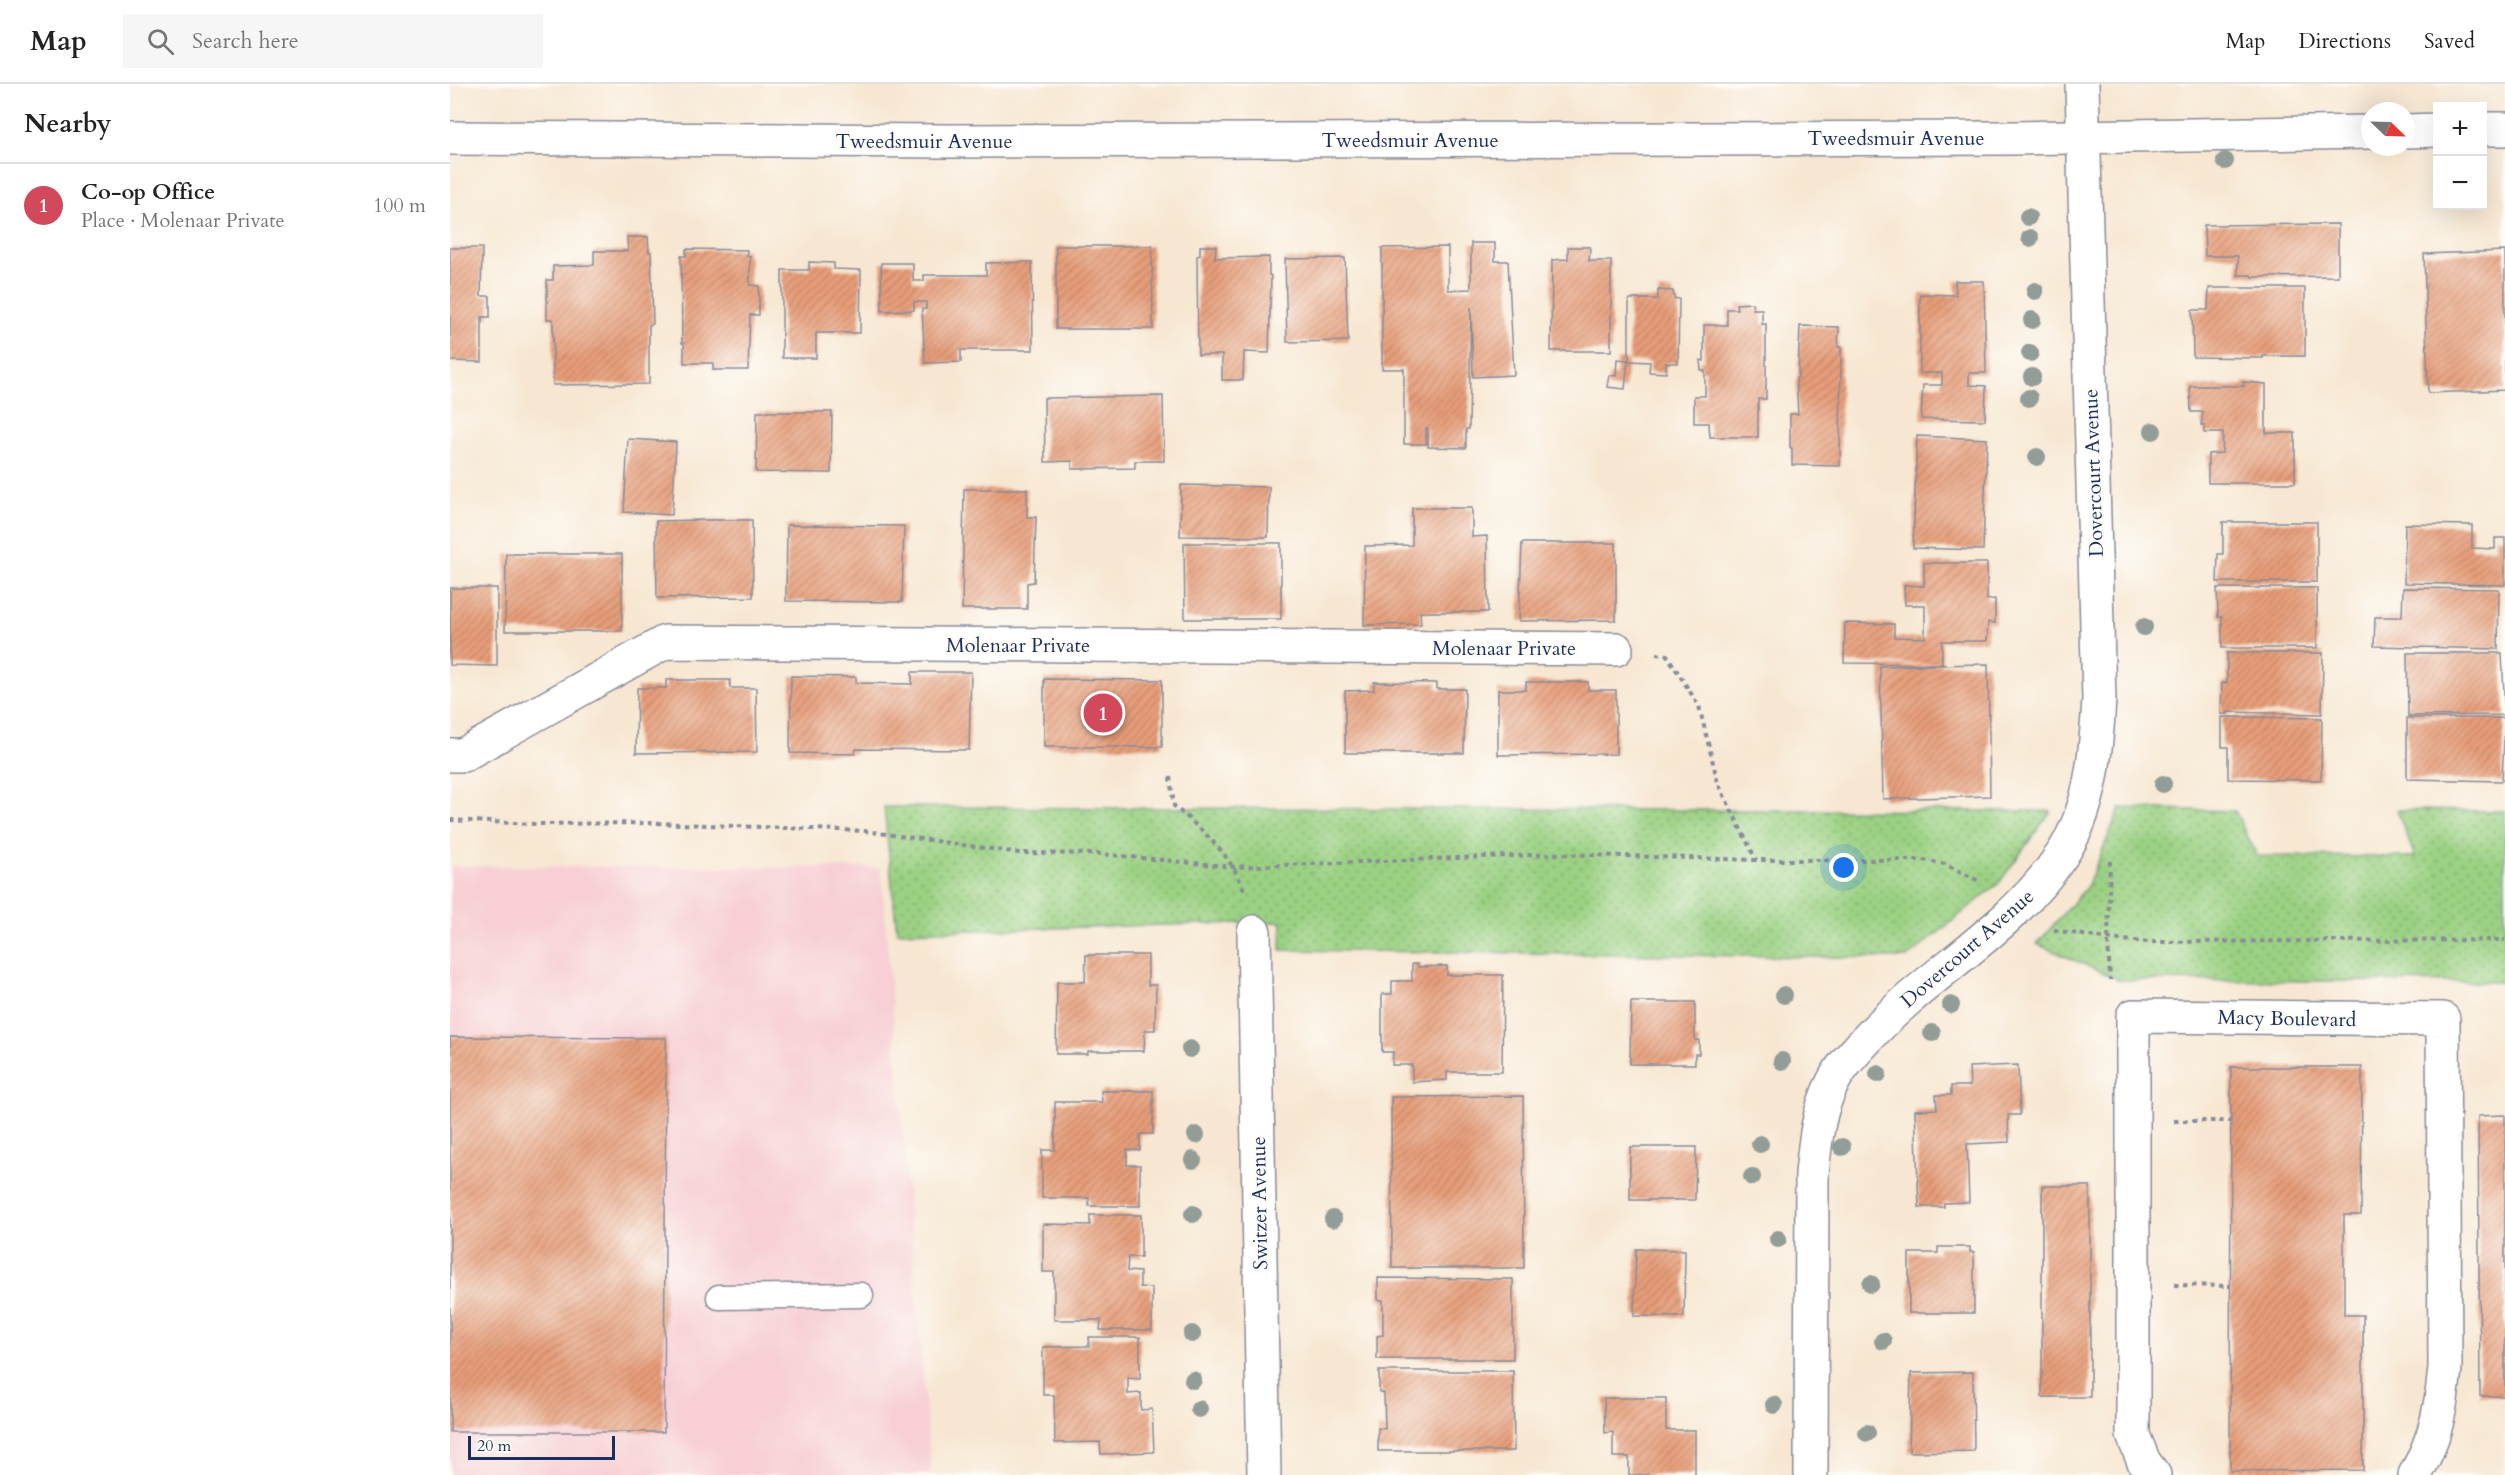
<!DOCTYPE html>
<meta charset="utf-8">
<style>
body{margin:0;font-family:Cardo,serif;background:#f6f6f6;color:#222}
.controls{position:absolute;right:18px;top:18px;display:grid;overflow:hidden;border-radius:0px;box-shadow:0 6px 24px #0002}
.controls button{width:54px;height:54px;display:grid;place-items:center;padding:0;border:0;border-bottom:2px solid #e0e0e0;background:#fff;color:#222;font:30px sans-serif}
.compass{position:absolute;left:1911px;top:18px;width:54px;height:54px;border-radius:50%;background:#fff;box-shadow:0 6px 24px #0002;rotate:113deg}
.scale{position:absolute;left:18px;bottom:15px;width:147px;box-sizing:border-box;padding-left:6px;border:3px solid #1b2f5e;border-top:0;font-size:16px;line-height:21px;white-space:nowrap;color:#1b2f5e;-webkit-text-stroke:4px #fdfcf7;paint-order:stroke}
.you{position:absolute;left:1394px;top:784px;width:21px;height:21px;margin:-15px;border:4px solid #fff;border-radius:50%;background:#1a73e8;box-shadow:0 0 0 9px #1a73e833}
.badge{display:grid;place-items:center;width:39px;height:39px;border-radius:50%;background:#d1495b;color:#fff;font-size:20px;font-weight:700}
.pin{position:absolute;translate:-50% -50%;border:3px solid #fff;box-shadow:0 2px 6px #0006}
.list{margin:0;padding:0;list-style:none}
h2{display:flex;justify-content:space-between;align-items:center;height:78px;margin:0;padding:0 24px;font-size:26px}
h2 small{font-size:20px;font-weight:400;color:#767676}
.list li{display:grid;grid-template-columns:39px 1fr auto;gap:18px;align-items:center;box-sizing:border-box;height:84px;padding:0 24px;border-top:2px solid #e0e0e0}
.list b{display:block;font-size:22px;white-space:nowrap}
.list p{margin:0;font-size:20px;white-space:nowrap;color:#767676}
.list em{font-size:20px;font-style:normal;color:#767676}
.icon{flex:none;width:33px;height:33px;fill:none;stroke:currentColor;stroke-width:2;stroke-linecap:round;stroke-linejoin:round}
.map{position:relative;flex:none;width:2055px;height:1391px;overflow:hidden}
header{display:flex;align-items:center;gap:36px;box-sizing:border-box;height:84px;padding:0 30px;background:#fff;border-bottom:2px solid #e0e0e0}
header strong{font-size:28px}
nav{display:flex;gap:33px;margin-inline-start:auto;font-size:21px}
.search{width:420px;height:54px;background:#f6f6f6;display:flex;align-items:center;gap:15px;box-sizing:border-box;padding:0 21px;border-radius:0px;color:#767676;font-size:22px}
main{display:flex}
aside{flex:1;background:#fff}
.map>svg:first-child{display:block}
</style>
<header>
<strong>Map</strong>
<div class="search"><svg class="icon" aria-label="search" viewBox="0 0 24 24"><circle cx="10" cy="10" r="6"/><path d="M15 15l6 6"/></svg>Search here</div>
<nav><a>Map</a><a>Directions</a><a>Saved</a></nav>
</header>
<main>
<aside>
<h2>Nearby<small></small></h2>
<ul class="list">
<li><span class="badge">1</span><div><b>Co-op Office</b><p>Place · Molenaar Private</p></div><em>100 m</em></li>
</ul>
</aside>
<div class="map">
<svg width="2055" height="1391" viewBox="0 0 2055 1391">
<defs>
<pattern id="grass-dots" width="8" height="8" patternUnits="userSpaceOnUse" patternTransform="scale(1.5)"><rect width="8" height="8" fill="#9bd183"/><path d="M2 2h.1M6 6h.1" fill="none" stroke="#7eaa6e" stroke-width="1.8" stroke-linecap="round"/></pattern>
<pattern id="building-hatch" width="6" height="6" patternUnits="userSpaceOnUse" patternTransform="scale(1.5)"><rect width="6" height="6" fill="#e89e79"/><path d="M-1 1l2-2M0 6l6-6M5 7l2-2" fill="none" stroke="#bb8166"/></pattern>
</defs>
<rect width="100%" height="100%" fill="#fdfcf7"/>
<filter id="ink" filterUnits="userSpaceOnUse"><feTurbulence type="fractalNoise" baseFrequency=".0167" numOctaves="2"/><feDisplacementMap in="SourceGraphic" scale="12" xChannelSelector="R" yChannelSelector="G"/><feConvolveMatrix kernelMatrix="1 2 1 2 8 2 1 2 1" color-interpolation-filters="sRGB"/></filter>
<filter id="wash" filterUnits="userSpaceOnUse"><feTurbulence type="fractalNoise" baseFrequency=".008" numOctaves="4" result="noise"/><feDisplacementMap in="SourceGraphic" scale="24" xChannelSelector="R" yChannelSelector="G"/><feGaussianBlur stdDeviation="1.35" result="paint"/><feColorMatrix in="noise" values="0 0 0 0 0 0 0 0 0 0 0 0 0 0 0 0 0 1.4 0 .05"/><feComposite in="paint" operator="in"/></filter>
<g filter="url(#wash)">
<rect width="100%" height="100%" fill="#f7e7d2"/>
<path fill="#f7cfd4" d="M 0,782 L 431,784 L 481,1391 L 0,1391 Z"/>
<g fill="url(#grass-dots)" stroke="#5b8070" stroke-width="1.5">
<path d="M 434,723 L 1601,727 L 1549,799 L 1457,874 L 831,866 L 832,838 L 447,848 Z"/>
<path d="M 1670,724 L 1785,727 L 1807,772 L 1965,773 L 1947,726 L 2055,727 L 2055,898 L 1670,896 L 1587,860 L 1638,801 Z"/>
</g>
<g id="blocks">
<g fill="url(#building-hatch)">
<path d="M 1888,140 L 1888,192 L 1802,193 L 1801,191 L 1788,191 L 1788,172 L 1755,172 L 1754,141 Z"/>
<path d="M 177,153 L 198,153 L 199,168 L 201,168 L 203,240 L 199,241 L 199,300 L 103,301 L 103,235 L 97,235 L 97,196 L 103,196 L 103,182 L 144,181 L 144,167 L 178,167 Z"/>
<path d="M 1021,159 L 1045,159 L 1045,177 L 1058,177 L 1064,291 L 1023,293 L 1021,223 L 1019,345 L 1016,345 L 1016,364 L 978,363 L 978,344 L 976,344 L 976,360 L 954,360 L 954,285 L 932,285 L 932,164 L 998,163 L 998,206 L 1021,205 Z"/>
<path d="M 606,162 L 702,162 L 703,245 L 606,245 Z"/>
<path d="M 750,162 L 766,162 L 765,174 L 819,173 L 819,191 L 821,192 L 819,269 L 794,268 L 793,296 L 772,296 L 772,271 L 748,271 L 747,172 L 750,171 Z"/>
<path d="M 1118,163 L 1140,163 L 1139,177 L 1161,177 L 1161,267 L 1101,267 L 1102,176 L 1118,175 Z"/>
<path d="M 0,164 L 32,164 L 31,212 L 40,212 L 40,233 L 32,233 L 32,278 L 0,277 Z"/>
<path d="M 236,165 L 297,166 L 297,172 L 300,172 L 300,201 L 309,202 L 309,231 L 300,231 L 298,286 L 263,286 L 263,279 L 234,279 L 234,259 L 232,259 L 231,172 L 236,172 Z"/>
<path d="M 2055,167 L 2055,306 L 1978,309 L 1974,170 Z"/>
<path d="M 895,174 L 898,257 L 837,258 L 835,175 Z"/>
<path d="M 359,178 L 384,179 L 384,185 L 411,186 L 410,249 L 366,249 L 366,274 L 332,274 L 332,186 L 359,186 Z"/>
<path d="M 582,178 L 583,266 L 511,266 L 511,278 L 475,279 L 472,225 L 476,225 L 476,218 L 464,218 L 464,226 L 432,227 L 431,179 L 463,179 L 463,197 L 474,197 L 474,191 L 536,191 L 536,179 Z"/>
<path d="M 1505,197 L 1534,197 L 1536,289 L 1519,289 L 1519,301 L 1536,302 L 1535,336 L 1471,335 L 1473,301 L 1492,301 L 1492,289 L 1470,289 L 1470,210 L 1506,211 Z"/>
<path d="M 1759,204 L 1855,204 L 1855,272 L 1813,272 L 1813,274 L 1743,273 L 1742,226 L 1758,226 Z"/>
<path d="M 1208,206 L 1223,207 L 1224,214 L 1229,215 L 1228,279 L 1216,279 L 1216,289 L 1199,288 L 1200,278 L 1179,277 L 1179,215 L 1208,215 Z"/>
<path d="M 1302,219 L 1303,225 L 1312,225 L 1312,240 L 1316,240 L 1316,315 L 1308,315 L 1308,353 L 1260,353 L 1259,339 L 1244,339 L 1244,312 L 1255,312 L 1255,287 L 1251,286 L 1250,276 L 1254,277 L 1254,241 L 1277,241 L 1277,225 L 1287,225 L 1286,220 Z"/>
<path d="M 1350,242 L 1389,243 L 1388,263 L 1391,263 L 1390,382 L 1342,381 L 1342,364 L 1340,364 L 1340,330 L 1348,330 L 1346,294 L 1348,293 Z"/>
<path d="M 1167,275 L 1178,276 L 1175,305 L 1157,303 L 1159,291 L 1166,292 Z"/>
<path d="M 1793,298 L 1816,300 L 1816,349 L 1845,349 L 1845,399 L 1758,399 L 1758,370 L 1772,369 L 1773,349 L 1754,349 L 1754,341 L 1751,341 L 1753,328 L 1741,328 L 1740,302 L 1794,302 Z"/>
<path d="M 713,312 L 714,377 L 685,377 L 685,384 L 622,385 L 622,377 L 595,378 L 594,314 Z"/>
<path d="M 307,328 L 382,328 L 381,389 L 306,388 Z"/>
<path d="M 1467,352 L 1537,355 L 1533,466 L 1463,464 Z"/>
<path d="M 178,355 L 226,358 L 222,431 L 174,428 Z"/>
<path d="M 731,401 L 819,403 L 818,453 L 730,452 Z"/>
<path d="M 514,405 L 577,405 L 577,433 L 586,433 L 584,498 L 577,499 L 577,525 L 512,525 Z"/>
<path d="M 962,424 L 1022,424 L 1022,453 L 1037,452 L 1038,528 L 970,528 L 971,540 L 914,541 L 915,462 L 962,461 Z"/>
<path d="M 258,436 L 302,436 L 303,513 L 207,514 L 206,437 Z"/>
<path d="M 1773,438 L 1867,438 L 1867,498 L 1767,498 L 1768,470 L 1773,470 Z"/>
<path d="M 1955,440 L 2022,441 L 2022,464 L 2045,465 L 2045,454 L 2055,454 L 2055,501 L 1954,499 Z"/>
<path d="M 337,441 L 454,442 L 452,518 L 336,517 Z"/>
<path d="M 734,459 L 831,459 L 831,535 L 735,535 Z"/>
<path d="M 1072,459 L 1166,459 L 1166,536 L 1069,537 Z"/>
<path d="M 56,470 L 172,470 L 172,547 L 55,547 Z"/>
<path d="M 1474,479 L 1537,479 L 1537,516 L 1545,515 L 1545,539 L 1538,538 L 1537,557 L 1492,557 L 1492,580 L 1394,579 L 1395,539 L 1444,540 L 1444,553 L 1475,554 L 1475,521 L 1455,521 L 1454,501 L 1474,502 Z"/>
<path d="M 0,504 L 47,504 L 47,582 L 0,581 Z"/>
<path d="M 1767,504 L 1867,504 L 1867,564 L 1772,564 L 1772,533 L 1768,533 Z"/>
<path d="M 1953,504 L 2049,505 L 2048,565 L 1924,562 L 1925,533 L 1952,533 Z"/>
<path d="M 1777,569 L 1873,569 L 1872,630 L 1778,628 L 1778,630 L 1771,630 L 1772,599 L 1777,599 Z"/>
<path d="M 1957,569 L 2052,569 L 2055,631 L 1958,632 Z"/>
<path d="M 1538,580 L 1540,712 L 1433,715 L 1430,582 Z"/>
<path d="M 462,588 L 521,588 L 519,666 L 406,665 L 405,670 L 340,669 L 341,592 L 406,593 L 406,599 L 462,600 Z"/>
<path d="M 594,595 L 712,596 L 712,663 L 594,663 Z"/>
<path d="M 216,596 L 280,596 L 280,604 L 306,604 L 307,668 L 186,669 L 187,604 L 216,604 Z"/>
<path d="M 924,598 L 987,599 L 987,605 L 1015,605 L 1014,669 L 895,669 L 895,607 L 924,606 Z"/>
<path d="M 1076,598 L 1138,598 L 1138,606 L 1166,606 L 1166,670 L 1048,671 L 1048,606 L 1076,606 Z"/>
<path d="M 1772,633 L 1872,634 L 1871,696 L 1778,695 L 1778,663 L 1772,663 Z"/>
<path d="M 1957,634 L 2055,634 L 2052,697 L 1957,695 Z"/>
<path d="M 636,871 L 698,871 L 698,901 L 706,901 L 705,946 L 695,946 L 694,967 L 638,967 L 638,970 L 606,970 L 607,898 L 635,898 Z"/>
<path d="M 962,880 L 968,880 L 968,883 L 997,882 L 997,891 L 1053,891 L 1052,988 L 997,988 L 997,996 L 962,998 L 962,981 L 942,981 L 943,968 L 932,968 L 932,910 L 942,910 L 942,897 L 962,897 Z"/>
<path d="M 1181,918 L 1245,918 L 1245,956 L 1249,956 L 1249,970 L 1245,970 L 1245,980 L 1180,980 Z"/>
<path d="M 0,953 L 216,954 L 214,1348 L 0,1348 Z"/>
<path d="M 1568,981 L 1570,1031 L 1558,1031 L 1559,1058 L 1517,1060 L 1519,1118 L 1494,1119 L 1494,1123 L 1469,1123 L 1465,1026 L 1487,1025 L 1486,1011 L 1501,1011 L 1501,1002 L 1520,1002 L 1519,983 Z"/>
<path d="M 1781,983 L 1912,983 L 1911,1131 L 1894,1131 L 1894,1231 L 1913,1231 L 1913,1386 L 1780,1387 Z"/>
<path d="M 651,1007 L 703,1007 L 703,1050 L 690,1050 L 690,1066 L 677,1066 L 677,1081 L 690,1081 L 690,1122 L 639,1122 L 639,1114 L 592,1114 L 592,1066 L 605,1066 L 605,1018 L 652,1018 Z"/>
<path d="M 1073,1012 L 1074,1184 L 942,1184 L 941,1013 Z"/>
<path d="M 2055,1031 L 2055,1312 L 2030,1312 L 2028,1032 Z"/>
<path d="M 1180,1063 L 1246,1063 L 1245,1116 L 1180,1116 Z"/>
<rect x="1592" y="1102" width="48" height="211"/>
<path d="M 640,1131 L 691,1131 L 691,1173 L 678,1173 L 677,1187 L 690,1188 L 690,1203 L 702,1204 L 702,1246 L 650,1246 L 651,1236 L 604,1236 L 604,1188 L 593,1188 L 593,1140 L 640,1141 Z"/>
<path d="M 1488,1163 L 1520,1163 L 1520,1168 L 1524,1168 L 1524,1229 L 1459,1229 L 1459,1169 L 1488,1169 Z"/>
<path d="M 1186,1165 L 1235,1166 L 1234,1233 L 1184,1232 Z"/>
<path d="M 928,1194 L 1063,1195 L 1063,1275 L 927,1275 L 927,1252 L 933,1251 L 933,1216 L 928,1216 Z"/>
<path d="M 639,1253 L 690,1253 L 690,1295 L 678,1294 L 678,1310 L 691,1309 L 691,1326 L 702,1325 L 704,1368 L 651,1370 L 650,1358 L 605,1359 L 604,1311 L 593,1311 L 593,1263 L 639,1262 Z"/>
<path d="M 929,1287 L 1063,1287 L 1064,1367 L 928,1367 L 928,1344 L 935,1345 L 934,1309 L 929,1308 Z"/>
<path d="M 1523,1288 L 1524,1367 L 1459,1368 L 1461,1289 Z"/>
<path d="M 1154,1314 L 1216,1314 L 1216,1346 L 1245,1346 L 1245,1391 L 1179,1391 L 1179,1373 L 1163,1373 L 1163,1348 L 1155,1349 Z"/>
</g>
</g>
</g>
<g filter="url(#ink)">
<use href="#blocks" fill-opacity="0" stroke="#898b98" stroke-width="1.5"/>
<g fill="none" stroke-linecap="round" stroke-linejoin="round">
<defs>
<path id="service" d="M 269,1213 L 411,1211"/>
<g id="minor">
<path d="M 2032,45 L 2055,45"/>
<path d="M 1956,47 L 1988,46"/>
<path d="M 0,54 L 497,57 L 1563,54 L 1920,48"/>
<path d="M 0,671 L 13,671 L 215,558 L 1166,565"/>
<path d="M 804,848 L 814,1391"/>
<path d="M 1361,1391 L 1362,1090 C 1365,1059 1368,1026 1383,998 C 1391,982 1405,968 1417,955 C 1477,889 1561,847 1611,772 C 1642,726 1646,668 1649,615 L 1632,0"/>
<path d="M 1704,1391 L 1694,1378 L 1683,1351 L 1683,932 L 1993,935 L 1995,1284 C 1991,1325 1986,1354 1965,1391"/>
</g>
</defs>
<use href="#service" stroke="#898b98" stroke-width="27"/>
<use href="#minor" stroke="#898b98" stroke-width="36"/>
<g stroke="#898b98" stroke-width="4" stroke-dasharray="4.5 4.5" stroke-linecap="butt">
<path d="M 1206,570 L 1217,571 L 1249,622 L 1268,699 L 1306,776"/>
<path d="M 720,693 L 724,722 C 753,747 780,769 794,806"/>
<path d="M 0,736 L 84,740 L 204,739 L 415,747 L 569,769 L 651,770 L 784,783 L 1108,770 L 1306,776 L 1473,776 L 1495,780 L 1531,798"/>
<path d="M 1660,777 L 1658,855 L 1660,896"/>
<path d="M 1604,846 L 1658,855 L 1699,858 L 2055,856"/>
<path d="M 1724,1037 L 1780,1037"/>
<path d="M 1724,1201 L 1780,1202"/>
</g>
<use href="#service" stroke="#fff" stroke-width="24"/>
<use href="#minor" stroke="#fff" stroke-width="33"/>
</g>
<g fill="#939d98">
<circle cx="1775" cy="77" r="9"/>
<circle cx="1578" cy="133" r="9"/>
<circle cx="1580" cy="154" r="9"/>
<circle cx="1585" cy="207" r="9"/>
<circle cx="1582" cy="236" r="9"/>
<circle cx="1580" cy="269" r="9"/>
<circle cx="1582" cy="293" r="9"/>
<circle cx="1579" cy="314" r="9"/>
<circle cx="1703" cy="347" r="9"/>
<circle cx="1587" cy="373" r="9"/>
<circle cx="1694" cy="543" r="9"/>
<circle cx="1713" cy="700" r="9"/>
<circle cx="1334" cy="911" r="9"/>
<circle cx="1501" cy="921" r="9"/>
<circle cx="1482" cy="949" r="9"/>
<circle cx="740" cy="965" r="9"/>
<circle cx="1332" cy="977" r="9"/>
<circle cx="1428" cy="990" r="9"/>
<circle cx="746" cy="1051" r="9"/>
<circle cx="1310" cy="1060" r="9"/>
<circle cx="1392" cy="1063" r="9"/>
<circle cx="743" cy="1076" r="9"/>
<circle cx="1302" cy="1093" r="9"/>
<circle cx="743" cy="1130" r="9"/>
<circle cx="883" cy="1135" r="9"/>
<circle cx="1328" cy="1155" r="9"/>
<circle cx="1421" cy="1200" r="9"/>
<circle cx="742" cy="1250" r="9"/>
<circle cx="1433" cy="1257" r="9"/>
<circle cx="743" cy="1296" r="9"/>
<circle cx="1324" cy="1321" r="9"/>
<circle cx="749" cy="1325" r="9"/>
<circle cx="1417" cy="1349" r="9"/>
</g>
</g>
<g text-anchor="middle" stroke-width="4.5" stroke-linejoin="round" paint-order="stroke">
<g font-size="20" fill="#1b2f5e" stroke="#fdfcf7">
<text x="1446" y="61">Tweedsmuir Avenue</text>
<text x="960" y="63">Tweedsmuir Avenue</text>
<text x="474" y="64">Tweedsmuir Avenue</text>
<text transform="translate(1643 389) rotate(-92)" y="7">Dovercourt Avenue</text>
<text x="568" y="568">Molenaar Private</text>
<text x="1054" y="571">Molenaar Private</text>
<text transform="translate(1517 864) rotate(-41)" y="7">Dovercourt Avenue</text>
<text transform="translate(1837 934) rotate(1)" y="7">Macy Boulevard</text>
<text transform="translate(809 1119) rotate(-91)" y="7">Switzer Avenue</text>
</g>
</g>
</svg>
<div class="controls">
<button>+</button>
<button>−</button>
</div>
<svg class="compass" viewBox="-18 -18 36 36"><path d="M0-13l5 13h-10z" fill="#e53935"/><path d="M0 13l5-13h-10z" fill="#767676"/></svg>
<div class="scale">20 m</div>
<div class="you"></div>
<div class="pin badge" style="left:653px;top:629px">1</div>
</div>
</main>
